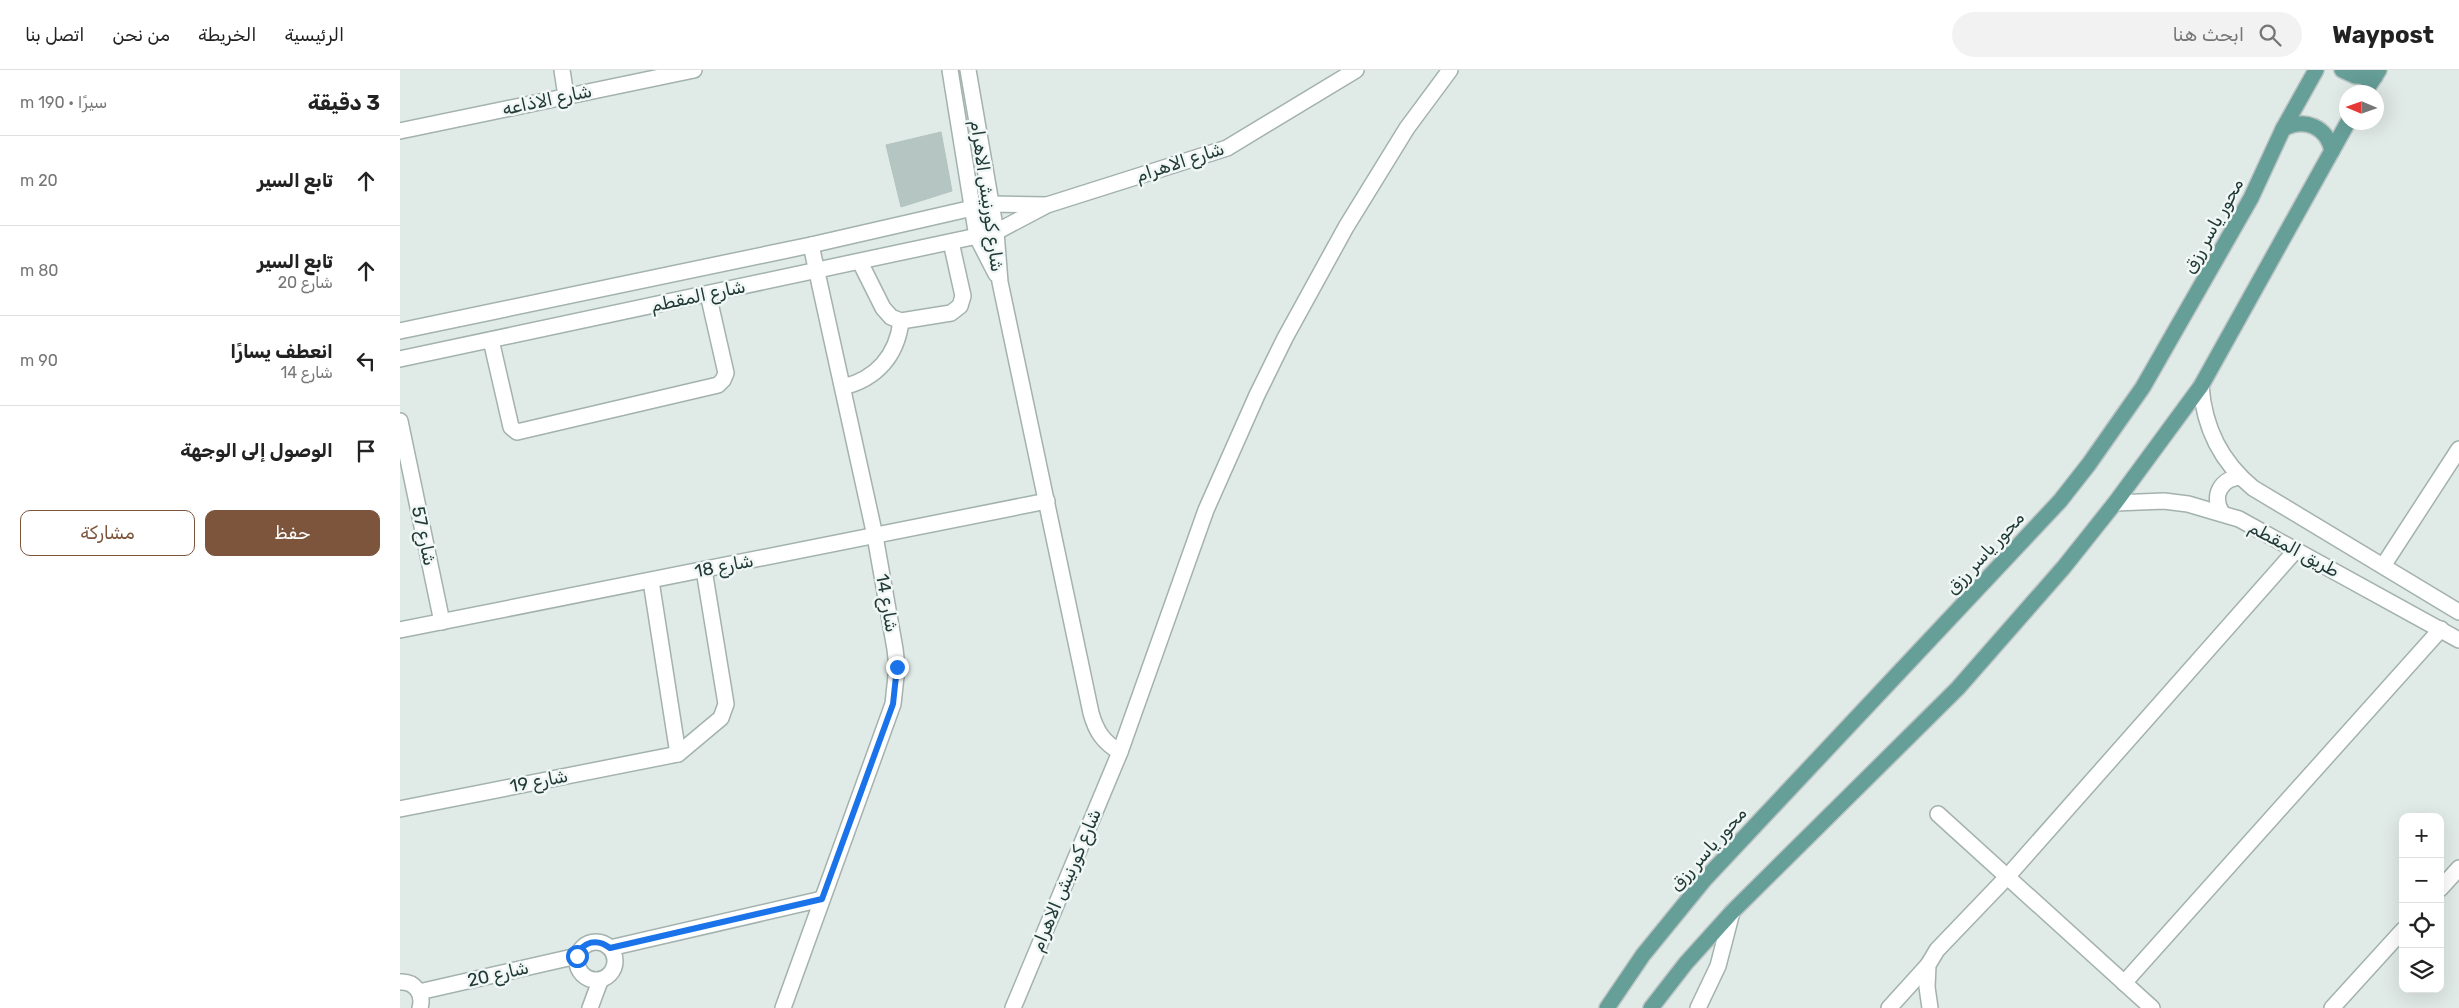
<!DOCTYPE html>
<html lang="ar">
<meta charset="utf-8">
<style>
body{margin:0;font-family:Rubik,"Noto Sans Arabic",sans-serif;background:#f2f2f2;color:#222;direction:rtl}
.controls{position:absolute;right:15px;bottom:15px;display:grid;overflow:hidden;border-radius:10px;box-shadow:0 5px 20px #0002}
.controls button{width:45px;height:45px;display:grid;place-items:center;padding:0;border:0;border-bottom:1px solid #e0e0e0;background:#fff;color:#222;font:25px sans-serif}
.compass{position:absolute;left:1939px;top:15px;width:45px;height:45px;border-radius:50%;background:#fff;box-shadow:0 5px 20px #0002;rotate:272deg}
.stop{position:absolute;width:15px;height:15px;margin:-11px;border:4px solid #1a73e8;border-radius:50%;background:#fff}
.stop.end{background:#1a73e8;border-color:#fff;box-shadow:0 1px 5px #0008}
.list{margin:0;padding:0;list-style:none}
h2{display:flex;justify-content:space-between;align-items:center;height:65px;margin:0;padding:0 20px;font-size:21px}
h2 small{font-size:16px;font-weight:400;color:#767676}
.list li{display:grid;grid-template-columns:32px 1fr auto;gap:15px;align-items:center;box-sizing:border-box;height:90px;padding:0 20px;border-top:1px solid #e0e0e0}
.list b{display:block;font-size:19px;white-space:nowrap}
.list p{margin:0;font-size:16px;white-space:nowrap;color:#767676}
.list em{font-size:16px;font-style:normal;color:#767676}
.actions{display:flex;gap:10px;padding:15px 20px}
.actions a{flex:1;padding:11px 0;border:1px solid #7d553c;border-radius:10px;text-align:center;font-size:18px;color:#7d553c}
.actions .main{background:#7d553c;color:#fff}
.icon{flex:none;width:28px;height:28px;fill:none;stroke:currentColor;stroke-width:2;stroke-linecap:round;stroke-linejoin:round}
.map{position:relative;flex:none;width:2059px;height:938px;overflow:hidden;direction:ltr}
header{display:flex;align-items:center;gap:30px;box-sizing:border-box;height:70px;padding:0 25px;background:#fff;border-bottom:1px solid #e0e0e0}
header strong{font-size:24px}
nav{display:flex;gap:28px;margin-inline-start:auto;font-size:18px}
.search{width:350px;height:45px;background:#f2f2f2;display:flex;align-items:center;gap:12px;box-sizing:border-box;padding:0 18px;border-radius:28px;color:#767676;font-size:19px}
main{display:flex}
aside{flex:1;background:#fff}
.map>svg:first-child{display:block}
</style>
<header>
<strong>Waypost</strong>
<div class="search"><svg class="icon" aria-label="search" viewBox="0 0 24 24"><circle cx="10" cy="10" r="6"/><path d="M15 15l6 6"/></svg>ابحث هنا</div>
<nav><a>الرئيسية</a><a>الخريطة</a><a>من نحن</a><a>اتصل بنا</a></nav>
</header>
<main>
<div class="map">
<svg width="2059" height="938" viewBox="0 0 2059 938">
<rect width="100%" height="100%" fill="#e0eae7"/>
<path fill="#b5c5c1" stroke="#b3c4bf" d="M 541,62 L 552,121 L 501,137 L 486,75 Z"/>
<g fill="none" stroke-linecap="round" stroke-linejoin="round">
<defs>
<g id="minor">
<path d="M 162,0 L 166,26"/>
<path d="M 550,0 L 577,167 L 596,204"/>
<path d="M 568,0 L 596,162 L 600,212 L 691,643 C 696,661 703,672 720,682"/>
<path d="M 0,61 L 294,0"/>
<path d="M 460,192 L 483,238 L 491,247 L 501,251 L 551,243 L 560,236 L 563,226 L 551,172"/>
<path d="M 0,261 L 411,175 L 590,134 L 646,135"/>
<path d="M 91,270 L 111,357 L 117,362 L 318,315 L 323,310 L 326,303 L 308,224"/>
<path d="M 0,289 L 596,162 L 647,135 L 827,78 L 956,0"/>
<path d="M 1801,316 C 1804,357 1820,391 1853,418 L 2059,542"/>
<path d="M 443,317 C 476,309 497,286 501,251"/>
<path d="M 0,351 L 42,552"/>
<path d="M 1715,433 L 1764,431 L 1788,434 L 1839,449 L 2059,570"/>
<path d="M 1822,443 C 1811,426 1821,408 1841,407"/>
<path d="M 1983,496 L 2059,379"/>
<path d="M 251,511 L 278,684"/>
<path d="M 0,560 L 647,431"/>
<path d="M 0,739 L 278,684 L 321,648 L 326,634 L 304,500"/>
<path d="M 1538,744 L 1752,938"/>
<path d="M 2040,819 L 2059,798"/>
<circle cx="196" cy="891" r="19"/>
<path d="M 210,878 L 422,829"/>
<path d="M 0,912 C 15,911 24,924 20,938"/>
<path d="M 1724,913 L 2041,559"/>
<path d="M 19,922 L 177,886"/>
<path d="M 190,938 L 200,911"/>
<path d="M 383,938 L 493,634 L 497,597 L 495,579 L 475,466 L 411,175"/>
<path d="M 613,938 L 720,682 L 806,440 L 857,325 L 885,268 L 946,157 L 1007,58 L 1050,0"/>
<path d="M 1298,938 L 1318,896 L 1332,842"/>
<path d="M 1489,938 L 1528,895"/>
<path d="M 1530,938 L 1527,917 L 1528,895 L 1537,880 L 1607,807 L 1896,480"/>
<path d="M 1932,938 L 2003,860"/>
</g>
<g id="major">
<path d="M 1942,0 L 1955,6 L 1975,7"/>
<path d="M 1965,22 L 1979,0"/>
<path d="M 1883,59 C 1905,47 1927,57 1932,81"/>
<path d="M 1207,938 L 1243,885 L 1305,809 L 1660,431 L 1689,394 L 1743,317 L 1851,128 L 1883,59 L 1916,0"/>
<path d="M 1251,938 L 1286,893 L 1332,842 L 1558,618 L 1664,497 L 1715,433 L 1801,316 L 1948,52"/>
</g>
</defs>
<use href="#minor" stroke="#a3b2af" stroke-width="18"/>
<use href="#major" stroke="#bcc4c3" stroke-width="18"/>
<use href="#minor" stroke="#fff" stroke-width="15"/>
<use href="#major" stroke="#669e98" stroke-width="15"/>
</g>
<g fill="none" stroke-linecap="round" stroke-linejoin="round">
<path stroke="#1a73e8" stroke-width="6" d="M 177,886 C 183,871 197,868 210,878 L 422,829 L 493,634 L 497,597"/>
</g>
<g text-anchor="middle" stroke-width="5" stroke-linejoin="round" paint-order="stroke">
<g font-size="18" fill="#213a37" stroke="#f0f7f5">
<text transform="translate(147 30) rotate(-12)" y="6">شارع الاذاعه</text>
<text transform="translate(780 92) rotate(-18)" y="6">شارع الاهرام</text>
<text transform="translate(587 126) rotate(82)" y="6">شارع كورنيش الاهرام</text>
<text transform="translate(1813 156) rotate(-61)" y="6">محور ياسر رزق</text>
<text transform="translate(298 226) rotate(-12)" y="6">شارع المقطم</text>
<text transform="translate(24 466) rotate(78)" y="6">شارع 57</text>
<text transform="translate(1894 479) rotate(28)" y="6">طريق المقطم</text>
<text transform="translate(1585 483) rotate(-47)" y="6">محور ياسر رزق</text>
<text transform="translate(324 496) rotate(-11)" y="6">شارع 18</text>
<text transform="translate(487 533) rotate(80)" y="6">شارع 14</text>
<text transform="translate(139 711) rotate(-11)" y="6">شارع 19</text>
<text transform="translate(1308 779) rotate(-48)" y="6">محور ياسر رزق</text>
<text transform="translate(666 810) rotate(-67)" y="6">شارع كورنيش الاهرام</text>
<text transform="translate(98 904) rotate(-13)" y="6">شارع 20</text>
</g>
</g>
</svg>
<div class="controls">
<button>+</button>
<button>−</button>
<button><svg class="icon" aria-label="locate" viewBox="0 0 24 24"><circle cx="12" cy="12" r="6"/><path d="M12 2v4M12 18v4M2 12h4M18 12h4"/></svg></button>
<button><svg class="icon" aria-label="layers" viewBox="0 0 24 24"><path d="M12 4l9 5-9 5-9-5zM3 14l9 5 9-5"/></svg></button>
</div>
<svg class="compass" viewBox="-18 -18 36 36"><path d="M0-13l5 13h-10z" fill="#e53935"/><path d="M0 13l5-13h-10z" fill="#767676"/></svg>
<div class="stop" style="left:177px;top:886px"></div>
<div class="stop end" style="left:497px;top:597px"></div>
</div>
<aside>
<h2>3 دقيقة<small>سيرًا · 190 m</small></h2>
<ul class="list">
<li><svg class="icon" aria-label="ahead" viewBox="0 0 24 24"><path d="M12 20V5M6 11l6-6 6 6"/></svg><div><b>تابع السير</b></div><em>20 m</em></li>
<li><svg class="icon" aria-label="ahead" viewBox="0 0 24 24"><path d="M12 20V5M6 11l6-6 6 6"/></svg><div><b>تابع السير</b><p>شارع 20</p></div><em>80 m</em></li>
<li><svg class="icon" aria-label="left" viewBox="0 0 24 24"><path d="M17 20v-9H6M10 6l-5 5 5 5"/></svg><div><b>انعطف يسارًا</b><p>شارع 14</p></div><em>90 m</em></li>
<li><svg class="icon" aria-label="arrive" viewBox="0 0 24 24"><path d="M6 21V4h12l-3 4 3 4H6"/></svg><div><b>الوصول إلى الوجهة</b></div></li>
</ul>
<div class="actions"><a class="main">حفظ</a><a>مشاركة</a></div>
</aside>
</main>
